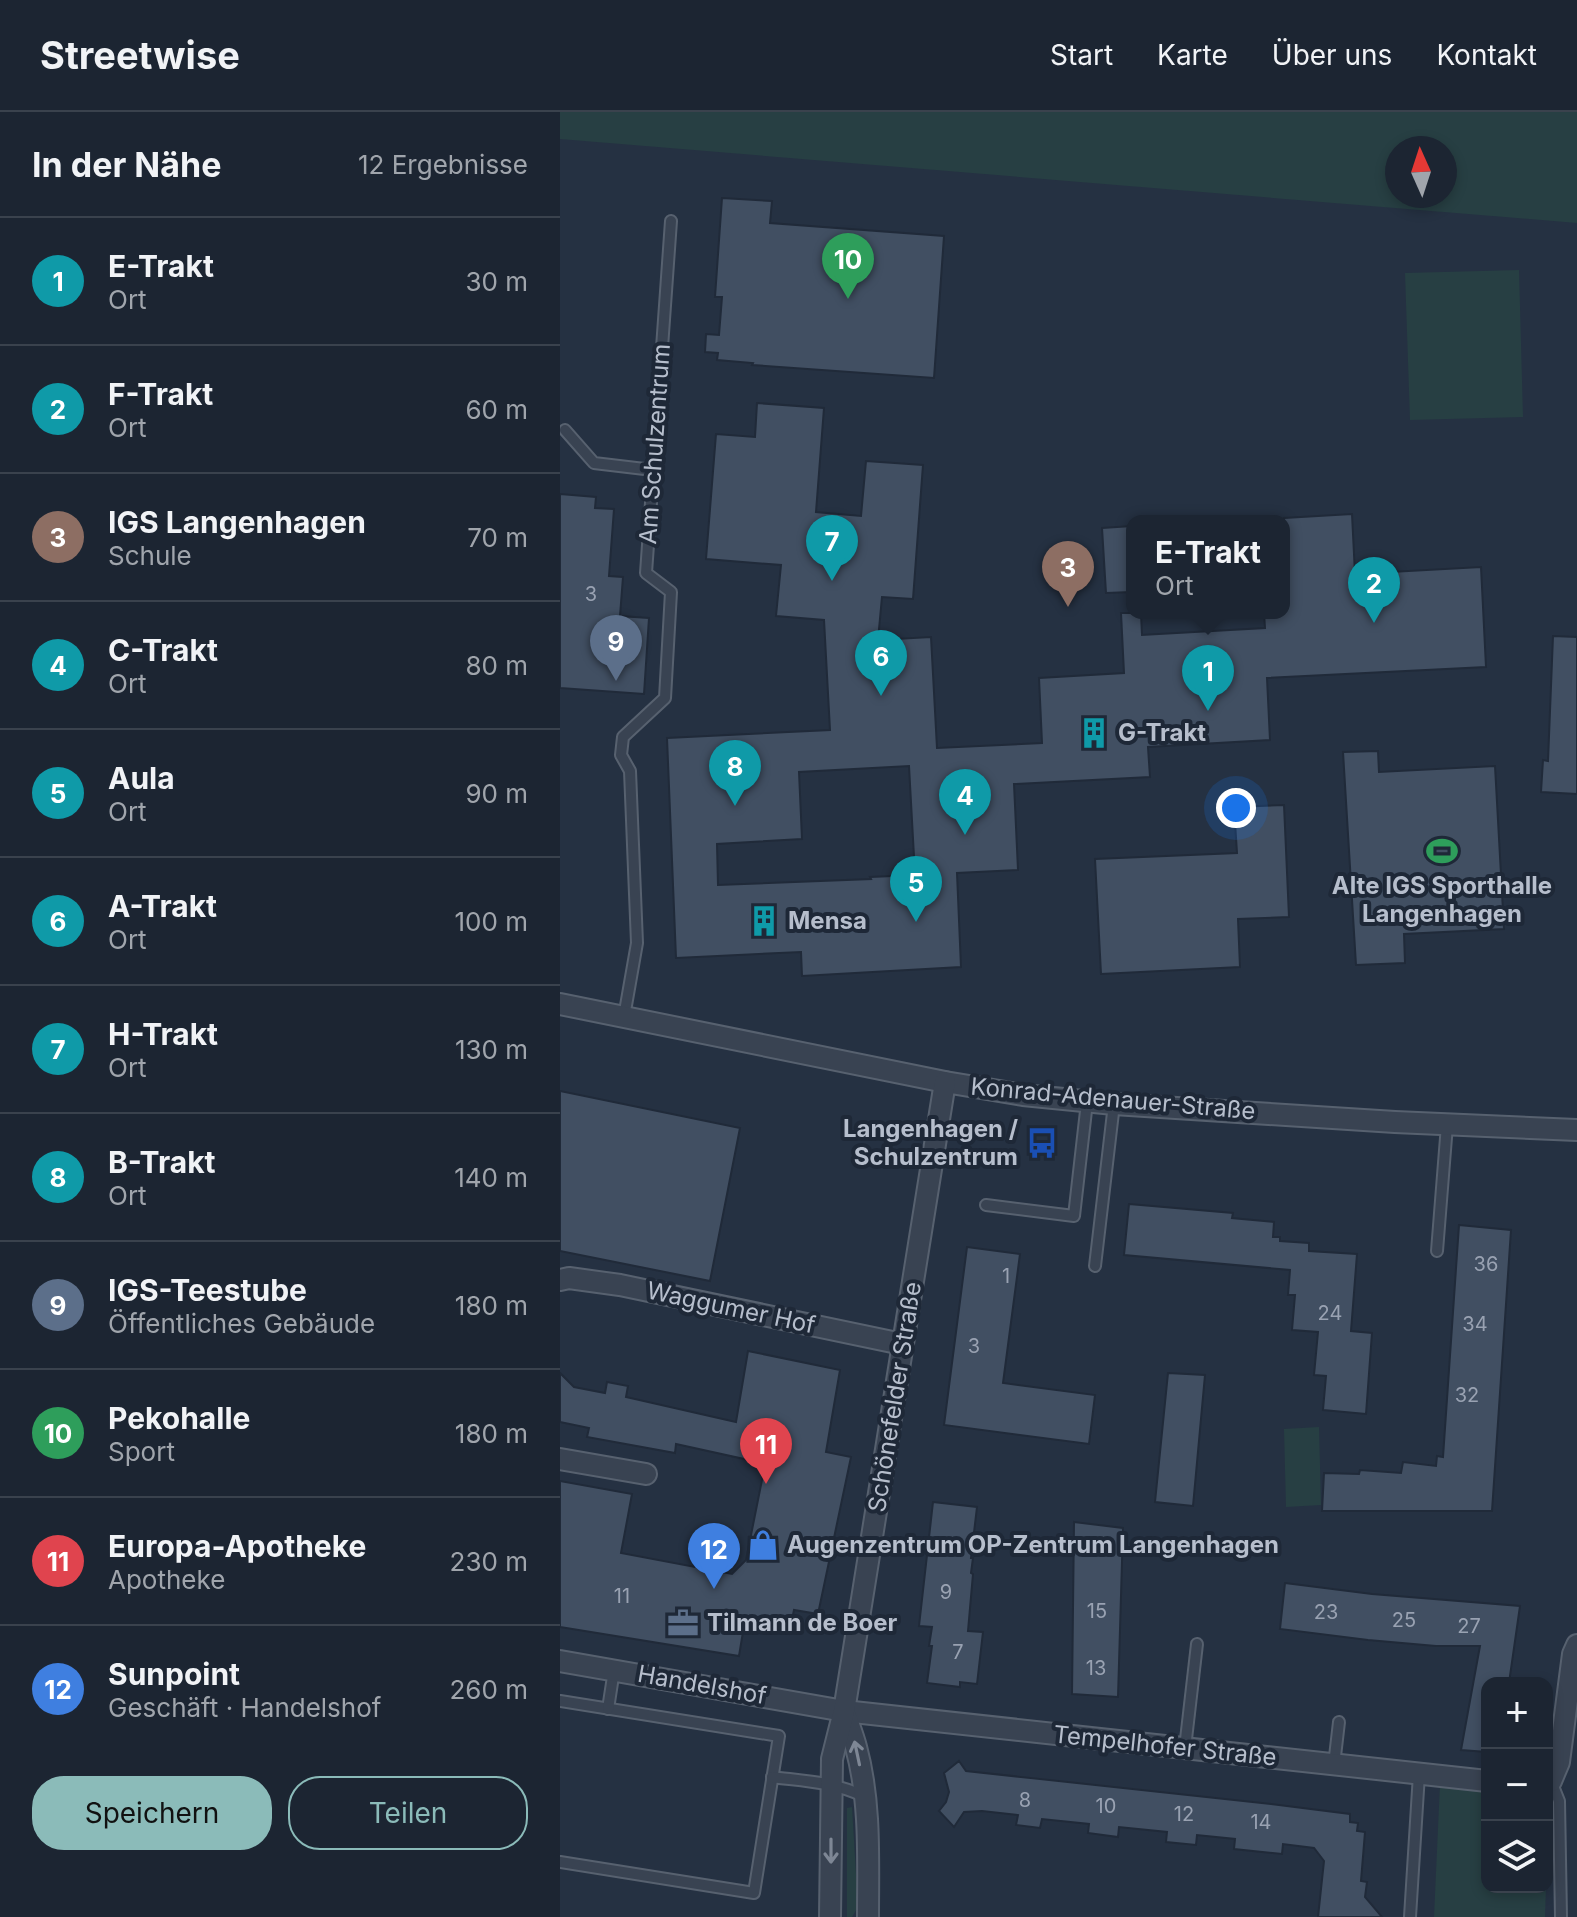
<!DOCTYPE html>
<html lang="de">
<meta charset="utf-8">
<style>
body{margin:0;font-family:Inter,sans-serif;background:#29313e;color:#f1f3f6}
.controls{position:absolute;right:24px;bottom:24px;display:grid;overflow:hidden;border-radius:16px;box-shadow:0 4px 12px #0003}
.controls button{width:72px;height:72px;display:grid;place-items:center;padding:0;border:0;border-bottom:2px solid #3a424d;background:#1c2532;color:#f1f3f6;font:40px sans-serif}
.compass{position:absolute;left:825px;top:24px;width:72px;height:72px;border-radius:50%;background:#1c2532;box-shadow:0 4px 12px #0003;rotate:357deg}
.you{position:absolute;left:676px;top:696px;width:28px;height:28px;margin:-20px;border:6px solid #fff;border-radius:50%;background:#1a73e8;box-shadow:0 0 0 12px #1a73e833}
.badge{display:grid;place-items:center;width:52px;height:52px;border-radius:50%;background:#8bbbb9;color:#fff;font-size:26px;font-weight:700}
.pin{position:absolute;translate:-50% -66px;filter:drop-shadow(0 2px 4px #0008)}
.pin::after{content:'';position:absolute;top:42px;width:28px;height:24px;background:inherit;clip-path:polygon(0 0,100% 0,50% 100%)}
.popup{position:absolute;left:566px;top:403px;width:164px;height:104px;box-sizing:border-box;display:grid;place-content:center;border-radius:16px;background:#1c2532;filter:drop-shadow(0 2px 6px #0005);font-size:26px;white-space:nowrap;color:#a0a5ac}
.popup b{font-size:30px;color:#f1f3f6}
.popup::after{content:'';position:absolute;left:50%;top:100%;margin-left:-16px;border:16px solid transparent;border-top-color:#1c2532}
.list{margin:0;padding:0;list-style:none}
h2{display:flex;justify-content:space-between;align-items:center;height:104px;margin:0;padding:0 32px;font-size:34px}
h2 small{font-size:26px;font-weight:400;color:#a0a5ac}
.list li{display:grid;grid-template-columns:52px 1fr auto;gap:24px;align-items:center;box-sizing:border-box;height:128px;padding:0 32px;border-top:2px solid #3a424d}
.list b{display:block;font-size:30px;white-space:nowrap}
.list p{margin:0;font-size:26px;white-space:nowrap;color:#a0a5ac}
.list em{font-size:26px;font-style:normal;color:#a0a5ac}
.actions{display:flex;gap:16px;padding:24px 32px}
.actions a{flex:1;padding:18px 0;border:2px solid #8bbbb9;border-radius:32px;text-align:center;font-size:28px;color:#8bbbb9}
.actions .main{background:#8bbbb9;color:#111}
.icon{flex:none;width:44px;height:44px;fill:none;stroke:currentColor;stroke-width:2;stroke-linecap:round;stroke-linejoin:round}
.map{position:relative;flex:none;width:1017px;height:1805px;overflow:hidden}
header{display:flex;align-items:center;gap:48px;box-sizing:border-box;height:112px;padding:0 40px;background:#1c2532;border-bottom:2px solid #3a424d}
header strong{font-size:38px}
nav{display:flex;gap:44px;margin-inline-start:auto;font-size:28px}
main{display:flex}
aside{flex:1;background:#1c2532}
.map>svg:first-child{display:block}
</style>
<header>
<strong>Streetwise</strong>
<nav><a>Start</a><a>Karte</a><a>Über uns</a><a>Kontakt</a></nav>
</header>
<main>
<aside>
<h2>In der Nähe<small>12 Ergebnisse</small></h2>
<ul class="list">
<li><span class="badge" style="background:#0f9aa8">1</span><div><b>E-Trakt</b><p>Ort</p></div><em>30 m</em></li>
<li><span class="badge" style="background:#0f9aa8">2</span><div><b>F-Trakt</b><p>Ort</p></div><em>60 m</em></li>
<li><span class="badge" style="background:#8d6e63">3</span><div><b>IGS Langenhagen</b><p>Schule</p></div><em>70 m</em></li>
<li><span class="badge" style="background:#0f9aa8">4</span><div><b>C-Trakt</b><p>Ort</p></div><em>80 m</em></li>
<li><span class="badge" style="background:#0f9aa8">5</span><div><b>Aula</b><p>Ort</p></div><em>90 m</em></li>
<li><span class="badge" style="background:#0f9aa8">6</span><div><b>A-Trakt</b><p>Ort</p></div><em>100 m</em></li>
<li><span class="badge" style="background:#0f9aa8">7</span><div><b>H-Trakt</b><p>Ort</p></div><em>130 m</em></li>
<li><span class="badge" style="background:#0f9aa8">8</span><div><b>B-Trakt</b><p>Ort</p></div><em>140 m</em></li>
<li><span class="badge" style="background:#5c6f8a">9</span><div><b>IGS-Teestube</b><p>Öffentliches Gebäude</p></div><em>180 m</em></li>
<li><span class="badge" style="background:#2e9e5b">10</span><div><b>Pekohalle</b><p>Sport</p></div><em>180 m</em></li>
<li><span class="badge" style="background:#e0444e">11</span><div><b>Europa-Apotheke</b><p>Apotheke</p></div><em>230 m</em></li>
<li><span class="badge" style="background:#3f7fe0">12</span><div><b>Sunpoint</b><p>Geschäft · Handelshof</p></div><em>260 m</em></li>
</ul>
<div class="actions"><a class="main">Speichern</a><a>Teilen</a></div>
</aside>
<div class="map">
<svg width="1017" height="1805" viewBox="0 0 1017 1805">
<rect width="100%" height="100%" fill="#253142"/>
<g fill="#273f43" fill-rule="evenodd">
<path d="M 0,0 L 1017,0 L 1017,111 L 0,27 ZM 885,36 L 885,84 L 837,84 L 837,36 Z"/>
<path d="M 959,158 L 963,305 L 850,308 L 845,161 Z"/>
<path d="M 759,1315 L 761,1393 L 726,1395 L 724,1317 Z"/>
<path d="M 880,1672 L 927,1677 L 927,1775 L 986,1775 L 985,1805 L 874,1805 Z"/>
<path d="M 292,1695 L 298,1795 L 292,1805 L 287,1805 L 287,1696 Z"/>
</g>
<g fill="#414f62" stroke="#202a39" stroke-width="2" fill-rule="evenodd">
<path d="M 162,86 L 212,89 L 210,111 L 384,124 L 374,266 L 192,253 L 193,251 L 157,248 L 158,241 L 145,240 L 146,222 L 159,223 L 162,185 L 155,185 Z"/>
<path d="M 197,291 L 264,296 L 256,400 L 301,404 L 306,349 L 363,353 L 353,487 L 322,485 L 318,528 L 371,525 L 377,636 L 482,631 L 479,566 L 564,561 L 561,501 L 581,501 L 582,523 L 705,516 L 704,501 L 724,501 L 724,406 L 792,402 L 795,462 L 921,455 L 926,555 L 707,566 L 710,628 L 588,635 L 590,665 L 454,672 L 458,758 L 397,761 L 401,855 L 242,864 L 241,840 L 116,846 L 107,626 L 270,618 L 264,508 L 216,504 L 221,453 L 146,447 L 156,322 L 195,325 ZM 349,654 L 355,763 L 310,765 L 311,767 L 158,773 L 157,732 L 242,727 L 239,660 Z"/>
<path d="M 0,382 L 36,385 L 35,396 L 54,397 L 49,464 L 63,465 L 60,504 L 89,506 L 84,582 L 0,576 Z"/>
<path d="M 572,414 L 572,480 L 546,481 L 542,416 Z"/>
<path d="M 993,524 L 1017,525 L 1017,682 L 981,680 L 983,648 L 988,649 Z"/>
<path d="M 818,639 L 819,660 L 935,654 L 944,817 L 844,822 L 845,851 L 796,853 L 783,640 Z"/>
<path d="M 724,693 L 729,805 L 678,807 L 680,855 L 541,862 L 535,747 L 677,741 L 674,695 Z"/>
<path d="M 0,979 L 180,1016 L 150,1169 L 0,1139 Z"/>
<path d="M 569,1092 L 673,1101 L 672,1106 L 714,1110 L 713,1125 L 720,1125 L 720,1129 L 749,1131 L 749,1139 L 797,1142 L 791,1219 L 812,1221 L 806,1302 L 763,1298 L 766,1264 L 754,1263 L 758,1220 L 732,1218 L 735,1183 L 728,1183 L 730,1158 L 564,1143 Z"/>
<path d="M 899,1113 L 951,1118 L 932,1399 L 762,1399 L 764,1361 L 799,1362 L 800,1358 L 841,1361 L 843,1350 L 876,1354 L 877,1344 L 883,1345 Z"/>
<path d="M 407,1135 L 460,1142 L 443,1271 L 535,1283 L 529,1332 L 384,1313 Z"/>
<path d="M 188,1239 L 280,1258 L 266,1340 L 291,1345 L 258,1502 L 234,1498 L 229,1522 L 184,1514 L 179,1544 L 0,1515 L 0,1369 L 72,1382 L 61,1441 L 172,1462 L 186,1448 L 203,1363 L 193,1349 L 116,1332 L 115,1341 L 27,1325 L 29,1316 L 0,1310 L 0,1261 L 14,1275 L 45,1281 L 47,1270 L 68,1274 L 66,1285 L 176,1310 Z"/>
<path d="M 608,1261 L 645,1263 L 633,1394 L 595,1390 Z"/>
<path d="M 373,1390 L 417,1395 L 411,1446 L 413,1446 L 411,1461 L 413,1462 L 408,1519 L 423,1520 L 417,1572 L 400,1570 L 400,1575 L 367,1571 L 372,1534 L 369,1534 L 372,1515 L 359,1514 Z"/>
<path d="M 514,1410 L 563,1416 L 558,1585 L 512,1582 Z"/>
<path d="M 725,1471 L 812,1482 L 960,1494 L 949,1571 L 927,1571 L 927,1640 L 901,1638 L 920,1534 L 876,1534 L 808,1528 L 720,1517 Z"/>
<path d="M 399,1649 L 406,1659 L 711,1692 L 790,1702 L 790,1710 L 798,1711 L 797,1719 L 805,1720 L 801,1769 L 807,1770 L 805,1785 L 822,1805 L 758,1805 L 764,1749 L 754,1736 L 723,1732 L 722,1742 L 674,1737 L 675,1727 L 637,1723 L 636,1733 L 606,1730 L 607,1720 L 559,1715 L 558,1725 L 528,1721 L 529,1712 L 482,1707 L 480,1716 L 456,1713 L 458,1703 L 422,1699 L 404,1700 L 394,1715 L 379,1699 L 386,1690 L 389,1680 L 384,1661 Z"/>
</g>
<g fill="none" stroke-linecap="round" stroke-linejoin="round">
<defs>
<g id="lane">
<path d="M 5,318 L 34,351 L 93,358"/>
<path d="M 64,905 L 77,831 L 70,659 L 61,643 L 63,625 L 105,586 L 111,480 L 86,461 L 111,109"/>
<path d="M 426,1093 L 514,1104 L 527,990"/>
<path d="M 877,1139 L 887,1013"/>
<path d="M 535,1154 L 554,992"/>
<path d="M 0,1589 L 219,1624 L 194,1781 L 0,1750"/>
<path d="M 48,1597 L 54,1558"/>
<path d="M 625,1636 L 637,1532"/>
<path d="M 774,1653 L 779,1610"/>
<path d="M 212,1665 C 243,1669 275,1670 303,1684"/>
<path d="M 991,1669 L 999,1689 L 1001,1805"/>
<path d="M 850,1805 L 859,1662"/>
</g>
<g id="street">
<path d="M 0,892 L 385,970 L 463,983 L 554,992 L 835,1010 L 1017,1018"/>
<path d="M 0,1168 L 9,1166 L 60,1173 L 342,1232"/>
<path d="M 0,1347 L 86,1362"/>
<path d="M 0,1549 L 284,1599 L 927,1669"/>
<path d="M 284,1599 C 288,1611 293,1623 296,1635 C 311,1690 308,1749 308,1805"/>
<path d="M 987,1670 L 991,1669 L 999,1650 L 1013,1542 L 1017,1533"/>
<path d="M 270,1805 L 272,1647 L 284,1599 L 385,970"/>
</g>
</defs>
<use href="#lane" stroke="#57616f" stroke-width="14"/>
<use href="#street" stroke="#57616f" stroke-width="24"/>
<use href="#lane" stroke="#394352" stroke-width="10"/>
<use href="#street" stroke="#394352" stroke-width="20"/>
</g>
<defs><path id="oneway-shaft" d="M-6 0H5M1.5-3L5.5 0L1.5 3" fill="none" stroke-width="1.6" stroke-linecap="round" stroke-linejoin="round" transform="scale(2)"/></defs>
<g stroke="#7e8795">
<use href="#oneway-shaft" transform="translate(297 1641) rotate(-102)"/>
<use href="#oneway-shaft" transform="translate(271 1739) rotate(90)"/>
</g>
<defs>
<symbol id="building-bare" viewBox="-9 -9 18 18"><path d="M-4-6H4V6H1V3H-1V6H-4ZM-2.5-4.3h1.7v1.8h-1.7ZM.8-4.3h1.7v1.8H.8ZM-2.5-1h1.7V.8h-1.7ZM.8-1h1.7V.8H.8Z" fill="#0f9aa8" stroke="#1e2837" stroke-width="2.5" paint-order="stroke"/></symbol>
<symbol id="stadium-bare" viewBox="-9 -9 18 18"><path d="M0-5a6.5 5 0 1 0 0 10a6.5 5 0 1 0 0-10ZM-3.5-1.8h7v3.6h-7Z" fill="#2e9e5b" stroke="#1e2837" stroke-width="2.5" paint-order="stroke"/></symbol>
<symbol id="bus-bare" viewBox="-9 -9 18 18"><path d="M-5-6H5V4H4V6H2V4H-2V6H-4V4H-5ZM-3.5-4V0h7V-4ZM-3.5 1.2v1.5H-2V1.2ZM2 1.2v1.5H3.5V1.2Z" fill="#1a4fb4" stroke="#1e2837" stroke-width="2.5" paint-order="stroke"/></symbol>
<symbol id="shop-bare" viewBox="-9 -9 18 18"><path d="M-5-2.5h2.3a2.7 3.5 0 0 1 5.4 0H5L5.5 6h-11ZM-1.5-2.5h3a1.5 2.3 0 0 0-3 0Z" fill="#3f7fe0" stroke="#1e2837" stroke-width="2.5" paint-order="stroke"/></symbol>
<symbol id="office-bare" viewBox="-9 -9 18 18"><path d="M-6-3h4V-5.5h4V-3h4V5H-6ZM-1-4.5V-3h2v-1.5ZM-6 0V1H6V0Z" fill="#5c6f8a" stroke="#1e2837" stroke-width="2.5" paint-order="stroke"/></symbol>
</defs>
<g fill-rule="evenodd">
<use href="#building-bare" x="512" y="599" width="44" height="44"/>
<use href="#stadium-bare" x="860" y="717" width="44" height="44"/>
<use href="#building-bare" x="182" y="787" width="44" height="44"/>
<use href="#bus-bare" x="460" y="1009" width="44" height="44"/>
<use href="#shop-bare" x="181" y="1411" width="44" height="44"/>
<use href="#office-bare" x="101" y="1489" width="44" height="44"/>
</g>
<g text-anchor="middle" stroke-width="8" stroke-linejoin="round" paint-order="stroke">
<g font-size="20" fill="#99a2b2">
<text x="31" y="489">3</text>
<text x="926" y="1159">36</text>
<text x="446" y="1171">1</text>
<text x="770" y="1208">24</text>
<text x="915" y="1219">34</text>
<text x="414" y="1241">3</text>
<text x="907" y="1290">32</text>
<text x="386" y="1487">9</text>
<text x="62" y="1491">11</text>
<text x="537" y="1506">15</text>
<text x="766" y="1507">23</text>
<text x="844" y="1515">25</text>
<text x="909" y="1521">27</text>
<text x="398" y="1547">7</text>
<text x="536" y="1563">13</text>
<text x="465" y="1695">8</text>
<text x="546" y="1701">10</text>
<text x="624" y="1709">12</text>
<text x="701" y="1717">14</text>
</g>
<g font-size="24" fill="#b6becc" stroke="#1e2837">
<text transform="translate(95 332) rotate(-86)" y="8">Am Schulzentrum</text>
<text transform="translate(553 987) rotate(5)" y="8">Konrad-Adenauer-Straße</text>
<text transform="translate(171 1196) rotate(12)" y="8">Waggumer Hof</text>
<text transform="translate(335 1285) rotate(-81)" y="8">Schönefelder Straße</text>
<text transform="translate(142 1573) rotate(10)" y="8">Handelshof</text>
<text transform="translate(605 1634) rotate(6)" y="8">Tempelhofer Straße</text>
</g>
<g font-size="24" font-weight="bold" fill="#b6becc" stroke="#1e2837" text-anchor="start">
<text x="558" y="629">G-Trakt</text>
<text x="882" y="782" text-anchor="middle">Alte IGS Sporthalle<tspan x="882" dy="28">Langenhagen</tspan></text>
<text x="228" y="817">Mensa</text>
<text x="458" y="1025" text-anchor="end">Langenhagen /<tspan x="458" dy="28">Schulzentrum</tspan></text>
<text x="227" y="1441">Augenzentrum OP-Zentrum Langenhagen</text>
<text x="147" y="1519">Tilmann de Boer</text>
</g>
</g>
</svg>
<div class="controls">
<button>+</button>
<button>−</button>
<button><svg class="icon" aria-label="layers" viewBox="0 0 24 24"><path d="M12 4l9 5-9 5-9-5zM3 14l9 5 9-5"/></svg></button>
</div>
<svg class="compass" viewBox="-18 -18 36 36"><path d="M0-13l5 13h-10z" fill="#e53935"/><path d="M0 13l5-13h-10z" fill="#a0a5ac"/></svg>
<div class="you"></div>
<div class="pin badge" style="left:648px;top:599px;background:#0f9aa8">1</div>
<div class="popup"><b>E-Trakt</b>Ort</div>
<div class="pin badge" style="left:814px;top:511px;background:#0f9aa8">2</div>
<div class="pin badge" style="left:508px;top:495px;background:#8d6e63">3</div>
<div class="pin badge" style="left:405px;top:723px;background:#0f9aa8">4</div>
<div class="pin badge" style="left:356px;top:810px;background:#0f9aa8">5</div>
<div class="pin badge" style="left:321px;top:584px;background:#0f9aa8">6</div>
<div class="pin badge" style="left:272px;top:469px;background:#0f9aa8">7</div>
<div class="pin badge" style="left:175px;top:694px;background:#0f9aa8">8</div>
<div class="pin badge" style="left:56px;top:569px;background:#5c6f8a">9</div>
<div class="pin badge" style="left:288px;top:187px;background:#2e9e5b">10</div>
<div class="pin badge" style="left:206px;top:1372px;background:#e0444e">11</div>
<div class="pin badge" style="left:154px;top:1477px;background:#3f7fe0">12</div>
</div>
</main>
